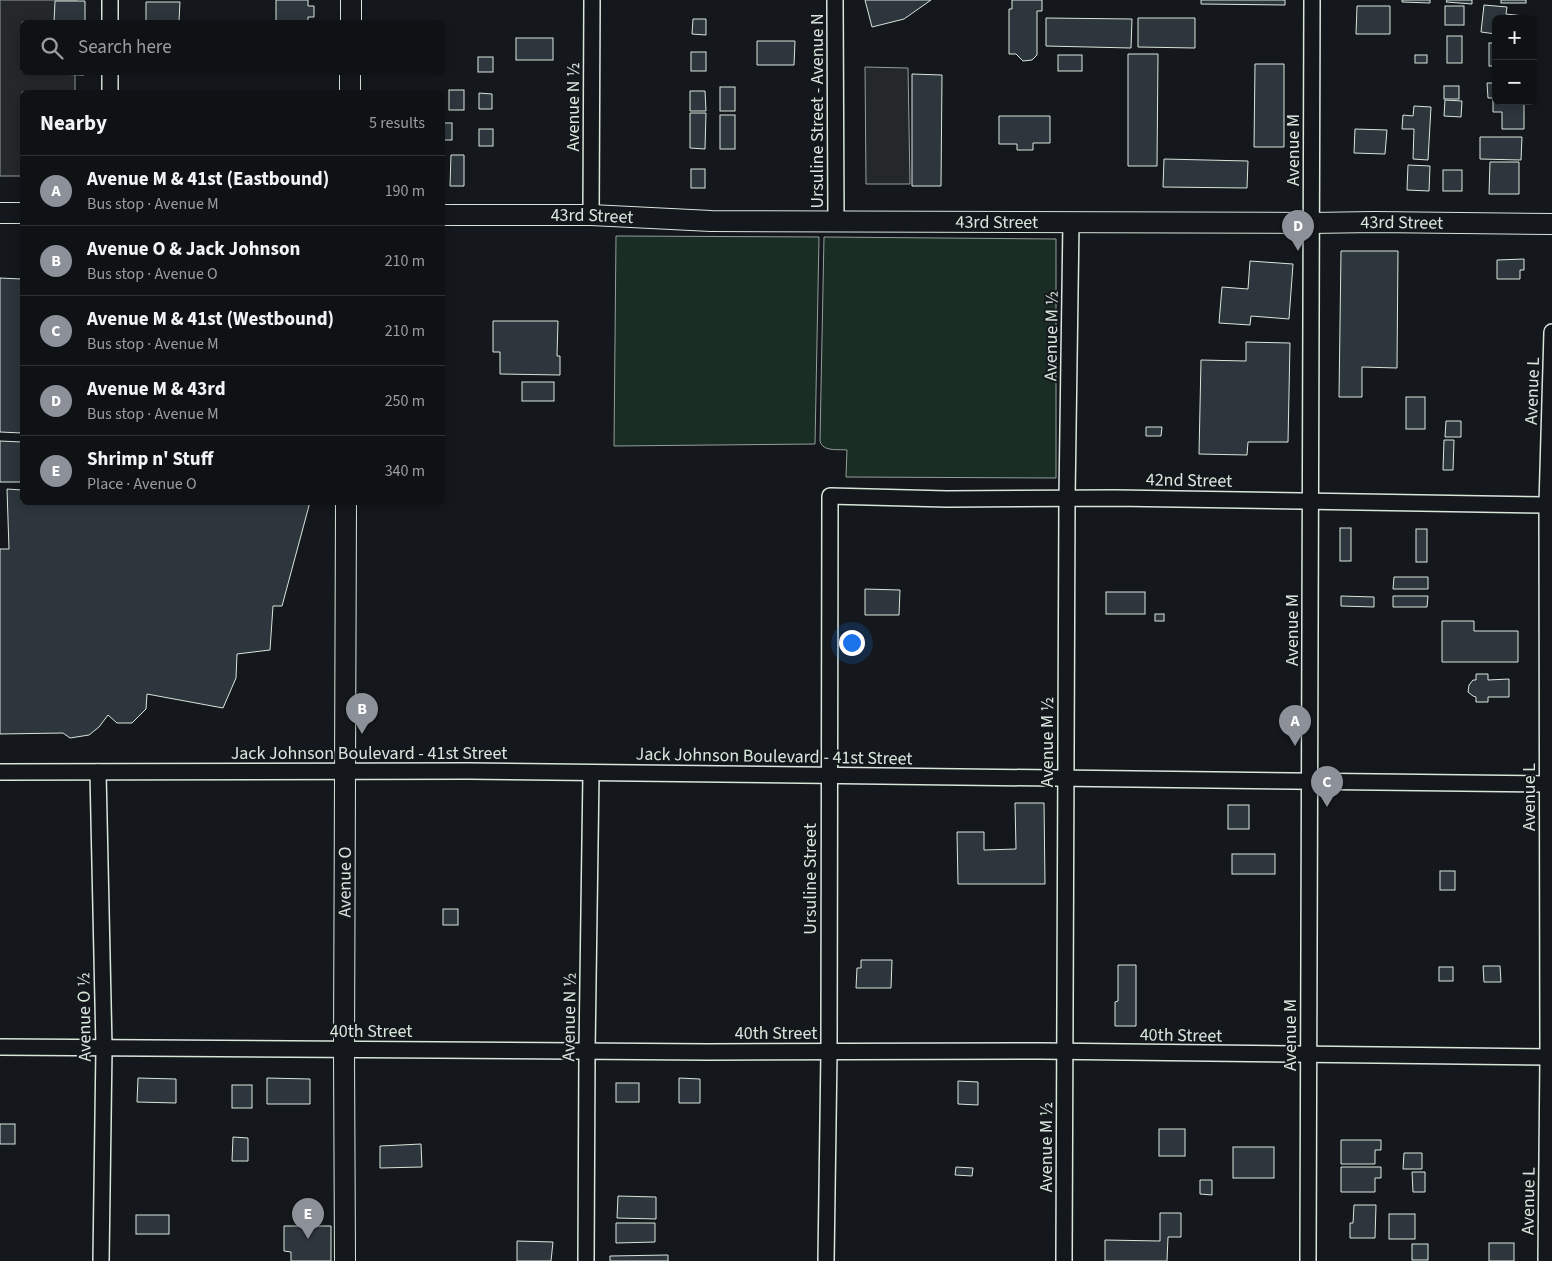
<!DOCTYPE html>
<meta charset="utf-8">
<style>
body{margin:0;font-family:"Source Sans 3",sans-serif;background:#1d2022;color:#f1f3f6}
.controls{position:absolute;right:15px;top:15px;display:grid;overflow:hidden;border-radius:8px;box-shadow:0 2px 12px #0003}
.controls button{width:45px;height:45px;display:grid;place-items:center;padding:0;border:0;border-bottom:1px solid #2f3234;background:#0f1215;color:#f1f3f6;font:25px sans-serif}
.you{position:absolute;left:851px;top:642px;width:18px;height:18px;margin:-12px;border:4px solid #fff;border-radius:50%;background:#1a73e8;box-shadow:0 0 0 8px #1a73e833}
.badge{display:grid;place-items:center;width:32px;height:32px;border-radius:50%;background:#8c9099;color:#fff;font-size:16px;font-weight:700}
.pin{position:absolute;translate:-50% -41px;filter:drop-shadow(0 1px 2px #0008)}
.pin::after{content:'';position:absolute;top:26px;width:18px;height:15px;background:inherit;clip-path:polygon(0 0,100% 0,50% 100%)}
.list{margin:0;padding:0;list-style:none}
h2{display:flex;justify-content:space-between;align-items:center;height:65px;margin:0;padding:0 20px;font-size:21px}
h2 small{font-size:16px;font-weight:400;color:#9b9ea0}
.list li{display:grid;grid-template-columns:32px 1fr auto;gap:15px;align-items:center;box-sizing:border-box;height:70px;padding:0 20px;border-top:1px solid #2f3234}
.list b{display:block;font-size:19px;white-space:nowrap}
.list p{margin:0;font-size:16px;white-space:nowrap;color:#9b9ea0}
.list em{font-size:16px;font-style:normal;color:#9b9ea0}
.icon{flex:none;width:28px;height:28px;fill:none;stroke:currentColor;stroke-width:2;stroke-linecap:round;stroke-linejoin:round}
.map{position:relative;flex:none;width:1552px;height:1261px;overflow:hidden}
.search{position:absolute;background:#0f1215;box-shadow:0 2px 12px #0003;left:20px;top:20px;width:425px;height:55px;display:flex;align-items:center;gap:12px;box-sizing:border-box;padding:0 18px;border-radius:8px;color:#9b9ea0;font-size:19px}
.panel{position:absolute;background:#0f1215;box-shadow:0 2px 12px #0003;left:20px;top:90px;width:425px;height:415px;border-radius:8px}
.map>svg:first-child{display:block}
</style>
<div class="map">
<svg width="1552" height="1261" viewBox="0 0 1552 1261">
<rect width="100%" height="100%" fill="#14181c"/>
<g fill="#1a2d24" stroke="#939e99">
<path d="M 616,236 L 819,237 L 815,444 L 614,446 Z"/>
<path d="M 824,237 L 1056,239 L 1056,478 L 846,477 L 847,450 C 837,449 823,452 820,441 Z"/>
</g>
<g fill="#24282b" stroke="#939e99">
<path d="M 0,0 L 76,0 L 76,22 L 22,22 L 22,72 L 75,73 L 75,92 L 22,92 L 22,176 L 0,176 Z"/>
<path d="M 865,67 L 908,68 L 910,184 L 866,184 Z"/>
</g>
<g fill="#2c363c" stroke="#d8e6dc">
<path d="M 276,0 L 308,0 L 308,6 L 314,6 L 314,17 L 308,17 L 308,22 L 276,22 Z"/>
<path d="M 865,0 L 931,0 L 904,19 L 872,27 Z"/>
<path d="M 1012,0 L 1042,0 L 1042,11 L 1037,11 L 1037,55 L 1032,60 L 1023,61 L 1016,54 L 1009,54 L 1009,9 L 1012,9 Z"/>
<path d="M 1201,0 L 1285,0 L 1285,5 L 1201,4 Z"/>
<path d="M 1402,0 L 1430,0 L 1430,3 L 1402,2 Z"/>
<path d="M 1447,0 L 1472,0 L 1472,4 L 1446,2 Z"/>
<rect x="1501" y="0" width="25" height="3"/>
<path d="M 55,1 L 85,1 L 85,22 L 54,22 Z"/>
<path d="M 146,2 L 180,2 L 179,21 L 146,21 Z"/>
<path d="M 1484,5 L 1507,7 L 1506,14 L 1524,16 L 1524,19 L 1496,19 L 1496,34 L 1481,32 Z"/>
<path d="M 1357,6 L 1390,6 L 1390,34 L 1356,34 Z"/>
<rect x="1445" y="6" width="19" height="19"/>
<path d="M 1046,18 L 1132,19 L 1131,48 L 1046,46 Z"/>
<path d="M 1138,18 L 1195,18 L 1195,48 L 1138,47 Z"/>
<path d="M 693,19 L 706,19 L 706,35 L 692,34 Z"/>
<rect x="1447" y="36" width="15" height="27"/>
<rect x="516" y="38" width="37" height="22"/>
<path d="M 757,41 L 795,41 L 794,65 L 757,65 Z"/>
<rect x="1489" y="43" width="7" height="23"/>
<rect x="691" y="52" width="15" height="19"/>
<path d="M 1128,54 L 1158,54 L 1157,166 L 1128,166 Z"/>
<rect x="1058" y="55" width="24" height="16"/>
<rect x="1415" y="55" width="12" height="8"/>
<rect x="478" y="57" width="15" height="15"/>
<path d="M 1255,64 L 1284,64 L 1284,147 L 1254,147 Z"/>
<path d="M 54,72 L 84,72 L 84,75 L 54,74 Z"/>
<path d="M 912,74 L 942,75 L 941,186 L 912,186 Z"/>
<path d="M 1494,74 L 1496,74 L 1496,98 L 1488,98 L 1487,83 L 1494,83 Z"/>
<rect x="1444" y="86" width="15" height="13"/>
<rect x="720" y="87" width="15" height="24"/>
<rect x="449" y="90" width="15" height="20"/>
<path d="M 690,91 L 705,91 L 706,111 L 690,111 Z"/>
<path d="M 479,93 L 492,94 L 492,109 L 479,109 Z"/>
<path d="M 1493,99 L 1496,99 L 1496,101 L 1524,101 L 1524,129 L 1502,129 L 1502,112 L 1493,112 Z"/>
<path d="M 1445,100 L 1462,101 L 1461,117 L 1444,116 Z"/>
<path d="M 1414,106 L 1431,107 L 1428,160 L 1413,159 L 1414,129 L 1402,129 L 1403,115 L 1413,116 Z"/>
<path d="M 690,113 L 706,113 L 705,149 L 690,148 Z"/>
<rect x="720" y="115" width="15" height="34"/>
<path d="M 999,116 L 1050,116 L 1050,143 L 1033,143 L 1033,150 L 1017,150 L 1017,144 L 999,144 Z"/>
<rect x="442" y="123" width="10" height="17"/>
<rect x="479" y="129" width="14" height="17"/>
<path d="M 1355,129 L 1387,130 L 1385,154 L 1354,153 Z"/>
<path d="M 1480,137 L 1522,137 L 1521,160 L 1480,159 Z"/>
<path d="M 451,155 L 464,155 L 464,186 L 450,186 Z"/>
<path d="M 1164,159 L 1248,161 L 1247,188 L 1163,187 Z"/>
<path d="M 1490,162 L 1519,162 L 1519,194 L 1489,194 Z"/>
<path d="M 1408,165 L 1430,166 L 1429,191 L 1407,190 Z"/>
<rect x="691" y="169" width="14" height="19"/>
<rect x="1443" y="170" width="19" height="21"/>
<path d="M 1341,251 L 1398,251 L 1397,368 L 1362,367 L 1362,397 L 1339,397 Z"/>
<path d="M 1524,259 L 1524,270 L 1520,270 L 1520,279 L 1497,279 L 1497,260 Z"/>
<path d="M 1250,261 L 1293,264 L 1289,319 L 1251,316 L 1250,325 L 1219,323 L 1222,287 L 1248,289 Z"/>
<path d="M 0,278 L 22,279 L 22,433 L 0,432 Z"/>
<path d="M 493,321 L 558,321 L 557,356 L 560,356 L 560,375 L 500,374 L 500,352 L 493,352 Z"/>
<path d="M 1246,342 L 1290,343 L 1288,442 L 1248,442 L 1247,455 L 1199,454 L 1201,360 L 1246,361 Z"/>
<rect x="522" y="382" width="32" height="19"/>
<rect x="1406" y="397" width="19" height="32"/>
<path d="M 1446,421 L 1461,421 L 1461,437 L 1445,437 Z"/>
<path d="M 1146,427 L 1162,427 L 1161,436 L 1146,436 Z"/>
<path d="M 1444,440 L 1454,440 L 1453,470 L 1443,470 Z"/>
<path d="M 0,441 L 22,442 L 22,482 L 0,482 Z"/>
<path d="M 7,489 L 22,490 L 22,502 L 310,502 L 282,606 L 273,606 L 270,650 L 237,654 L 236,678 L 223,708 L 147,694 L 146,709 L 132,723 L 117,723 L 108,715 L 99,727 L 89,735 L 70,738 L 63,733 L 0,734 L 0,549 L 9,549 Z"/>
<rect x="1340" y="528" width="11" height="33"/>
<rect x="1416" y="529" width="11" height="33"/>
<path d="M 1394,577 L 1428,577 L 1428,589 L 1393,589 Z"/>
<path d="M 865,589 L 900,590 L 899,615 L 865,615 Z"/>
<rect x="1106" y="592" width="39" height="22"/>
<path d="M 1341,596 L 1374,597 L 1374,607 L 1341,606 Z"/>
<path d="M 1393,596 L 1428,596 L 1427,607 L 1393,607 Z"/>
<rect x="1155" y="614" width="9" height="7"/>
<path d="M 1442,621 L 1474,621 L 1474,631 L 1518,631 L 1518,662 L 1442,662 Z"/>
<path d="M 1476,674 L 1488,674 L 1488,680 L 1509,679 L 1509,697 L 1488,697 L 1488,702 L 1476,702 L 1476,697 L 1473,696 L 1468,692 L 1469,685 L 1473,680 L 1476,680 Z"/>
<path d="M 1015,803 L 1044,803 L 1045,884 L 958,884 L 957,832 L 984,832 L 984,850 L 1016,849 Z"/>
<rect x="1228" y="805" width="21" height="24"/>
<rect x="1232" y="854" width="43" height="20"/>
<rect x="1440" y="871" width="15" height="19"/>
<rect x="443" y="909" width="15" height="16"/>
<path d="M 861,960 L 892,960 L 891,988 L 856,988 L 857,968 L 861,968 Z"/>
<path d="M 1118,965 L 1136,965 L 1136,1026 L 1115,1026 L 1115,1002 L 1118,1001 Z"/>
<path d="M 1483,966 L 1500,966 L 1501,982 L 1484,982 Z"/>
<rect x="1439" y="967" width="14" height="14"/>
<path d="M 138,1078 L 176,1079 L 176,1103 L 137,1102 Z"/>
<path d="M 267,1078 L 310,1079 L 310,1104 L 267,1104 Z"/>
<path d="M 679,1078 L 700,1079 L 700,1103 L 679,1103 Z"/>
<path d="M 958,1081 L 978,1082 L 978,1105 L 958,1104 Z"/>
<rect x="616" y="1083" width="23" height="19"/>
<rect x="232" y="1085" width="20" height="23"/>
<rect x="0" y="1124" width="15" height="20"/>
<rect x="1159" y="1129" width="26" height="27"/>
<path d="M 233,1137 L 248,1138 L 248,1161 L 232,1161 Z"/>
<path d="M 1341,1140 L 1381,1140 L 1381,1150 L 1375,1150 L 1375,1164 L 1341,1164 Z"/>
<path d="M 421,1144 L 422,1167 L 380,1168 L 380,1146 Z"/>
<rect x="1233" y="1147" width="41" height="31"/>
<path d="M 1404,1153 L 1422,1153 L 1422,1169 L 1403,1169 Z"/>
<path d="M 956,1167 L 973,1168 L 972,1176 L 955,1175 Z"/>
<path d="M 1341,1167 L 1381,1167 L 1381,1178 L 1375,1178 L 1375,1192 L 1341,1192 Z"/>
<path d="M 1412,1172 L 1425,1172 L 1425,1192 L 1413,1192 Z"/>
<path d="M 1200,1180 L 1212,1180 L 1212,1195 L 1200,1194 Z"/>
<path d="M 618,1196 L 656,1197 L 656,1219 L 617,1218 Z"/>
<path d="M 1354,1205 L 1376,1205 L 1375,1238 L 1350,1238 L 1350,1223 L 1353,1223 Z"/>
<path d="M 1160,1213 L 1181,1213 L 1181,1237 L 1168,1237 L 1167,1261 L 1105,1261 L 1105,1240 L 1160,1241 Z"/>
<rect x="1389" y="1214" width="26" height="25"/>
<rect x="136" y="1215" width="33" height="19"/>
<path d="M 616,1223 L 655,1223 L 655,1242 L 616,1243 Z"/>
<path d="M 284,1226 L 331,1226 L 331,1261 L 291,1261 L 291,1252 L 284,1251 Z"/>
<path d="M 517,1241 L 553,1242 L 551,1261 L 517,1261 Z"/>
<rect x="1489" y="1243" width="25" height="18"/>
<rect x="1412" y="1244" width="16" height="16"/>
<path d="M 668,1255 L 668,1261 L 610,1261 L 610,1256 Z"/>
</g>
<g fill="none" stroke-linecap="round" stroke-linejoin="round">
<defs>
<g id="street">
<path d="M 110,0 L 110,22"/>
<path d="M 835,0 L 836,221"/>
<path d="M 110,72 L 110,92"/>
<path d="M 591,215 L 592,0"/>
<path d="M 0,772 L 468,771 L 1547,784"/>
<path d="M 98,772 L 104,1048 L 101,1261"/>
<path d="M 0,1047 L 708,1052 L 1041,1051 L 1552,1057"/>
<path d="M 586,1261 L 587,1051 L 591,773"/>
<path d="M 826,1261 L 829,1052 L 830,496 L 947,499 L 1115,498 L 1547,505"/>
<path d="M 1064,1261 L 1067,498 L 1071,222"/>
<path d="M 1308,1261 L 1312,0"/>
<path d="M 1546,1261 L 1548,1057 L 1547,505 L 1552,332"/>
</g>
<g id="secondary">
<path d="M 351,22 L 351,0"/>
<path d="M 350,92 L 350,72"/>
<path d="M 0,213 L 22,213"/>
<path id="s1" d="M 442,215 L 591,215 L 711,221 L 1311,223 L 1374,222 L 1552,224"/>
<path id="s2" d="M 345,1261 L 344,1050 L 346,502"/>
</g>
</defs>
<use href="#street" stroke="#d8e6dc" stroke-width="18"/>
<use href="#secondary" stroke="#d8e6dc" stroke-width="22"/>
<use href="#street" stroke="#14181c" stroke-width="15"/>
<use href="#secondary" stroke="#14181c" stroke-width="20"/>
</g>
<g text-anchor="middle" stroke-width="4" stroke-linejoin="round" paint-order="stroke">
<g font-size="18" fill="#d8e6dc" stroke="#14181c">
<text transform="translate(573 107) rotate(-90)" y="6">Avenue N ½</text>
<text transform="translate(817 111) rotate(-90)" y="6">Ursuline Street - Avenue N</text>
<text transform="translate(1293 150) rotate(-90)" y="6">Avenue M</text>
<text dy="6" stroke="none"><textPath href="#s1" startOffset="150">43rd Street</textPath></text>
<text dy="6" stroke="none"><textPath href="#s1" startOffset="555">43rd Street</textPath></text>
<text dy="6" stroke="none"><textPath href="#s1" startOffset="960">43rd Street</textPath></text>
<text transform="translate(1051 336) rotate(-89)" y="6">Avenue M ½</text>
<text transform="translate(1532 391) rotate(-88)" y="6">Avenue L</text>
<text transform="translate(1189 480) rotate(1)" y="6">42nd Street</text>
<text transform="translate(1292 630) rotate(-90)" y="6">Avenue M</text>
<text transform="translate(1047 742) rotate(-90)" y="6">Avenue M ½</text>
<text x="369" y="759">Jack Johnson Boulevard - 41st Street</text>
<text transform="translate(774 756) rotate(1)" y="6">Jack Johnson Boulevard - 41st Street</text>
<text transform="translate(1529 797) rotate(-90)" y="6">Avenue L</text>
<text transform="translate(810 879) rotate(-90)" y="6">Ursuline Street</text>
<text dy="6" stroke="none"><textPath href="#s2" startOffset="379">Avenue O</textPath></text>
<text transform="translate(84 1017) rotate(-91)" y="6">Avenue O ½</text>
<text transform="translate(569 1017) rotate(-89)" y="6">Avenue N ½</text>
<text x="371" y="1037">40th Street</text>
<text x="776" y="1039">40th Street</text>
<text transform="translate(1181 1035) rotate(1)" y="6">40th Street</text>
<text transform="translate(1290 1035) rotate(-90)" y="6">Avenue M</text>
<text transform="translate(1046 1147) rotate(-90)" y="6">Avenue M ½</text>
<text transform="translate(1528 1201) rotate(-89)" y="6">Avenue L</text>
</g>
</g>
</svg>
<div class="controls">
<button>+</button>
<button>−</button>
</div>
<div class="you"></div>
<div class="pin badge" style="left:1295px;top:746px">A</div>
<div class="pin badge" style="left:362px;top:734px">B</div>
<div class="pin badge" style="left:1327px;top:807px">C</div>
<div class="pin badge" style="left:1298px;top:251px">D</div>
<div class="pin badge" style="left:308px;top:1239px">E</div>
<div class="search"><svg class="icon" aria-label="search" viewBox="0 0 24 24"><circle cx="10" cy="10" r="6"/><path d="M15 15l6 6"/></svg>Search here</div>
<section class="panel">
<h2>Nearby<small>5 results</small></h2>
<ul class="list">
<li><span class="badge">A</span><div><b>Avenue M &amp; 41st (Eastbound)</b><p>Bus stop · Avenue M</p></div><em>190 m</em></li>
<li><span class="badge">B</span><div><b>Avenue O &amp; Jack Johnson</b><p>Bus stop · Avenue O</p></div><em>210 m</em></li>
<li><span class="badge">C</span><div><b>Avenue M &amp; 41st (Westbound)</b><p>Bus stop · Avenue M</p></div><em>210 m</em></li>
<li><span class="badge">D</span><div><b>Avenue M &amp; 43rd</b><p>Bus stop · Avenue M</p></div><em>250 m</em></li>
<li><span class="badge">E</span><div><b>Shrimp n' Stuff</b><p>Place · Avenue O</p></div><em>340 m</em></li>
</ul>
</section>
</div>
